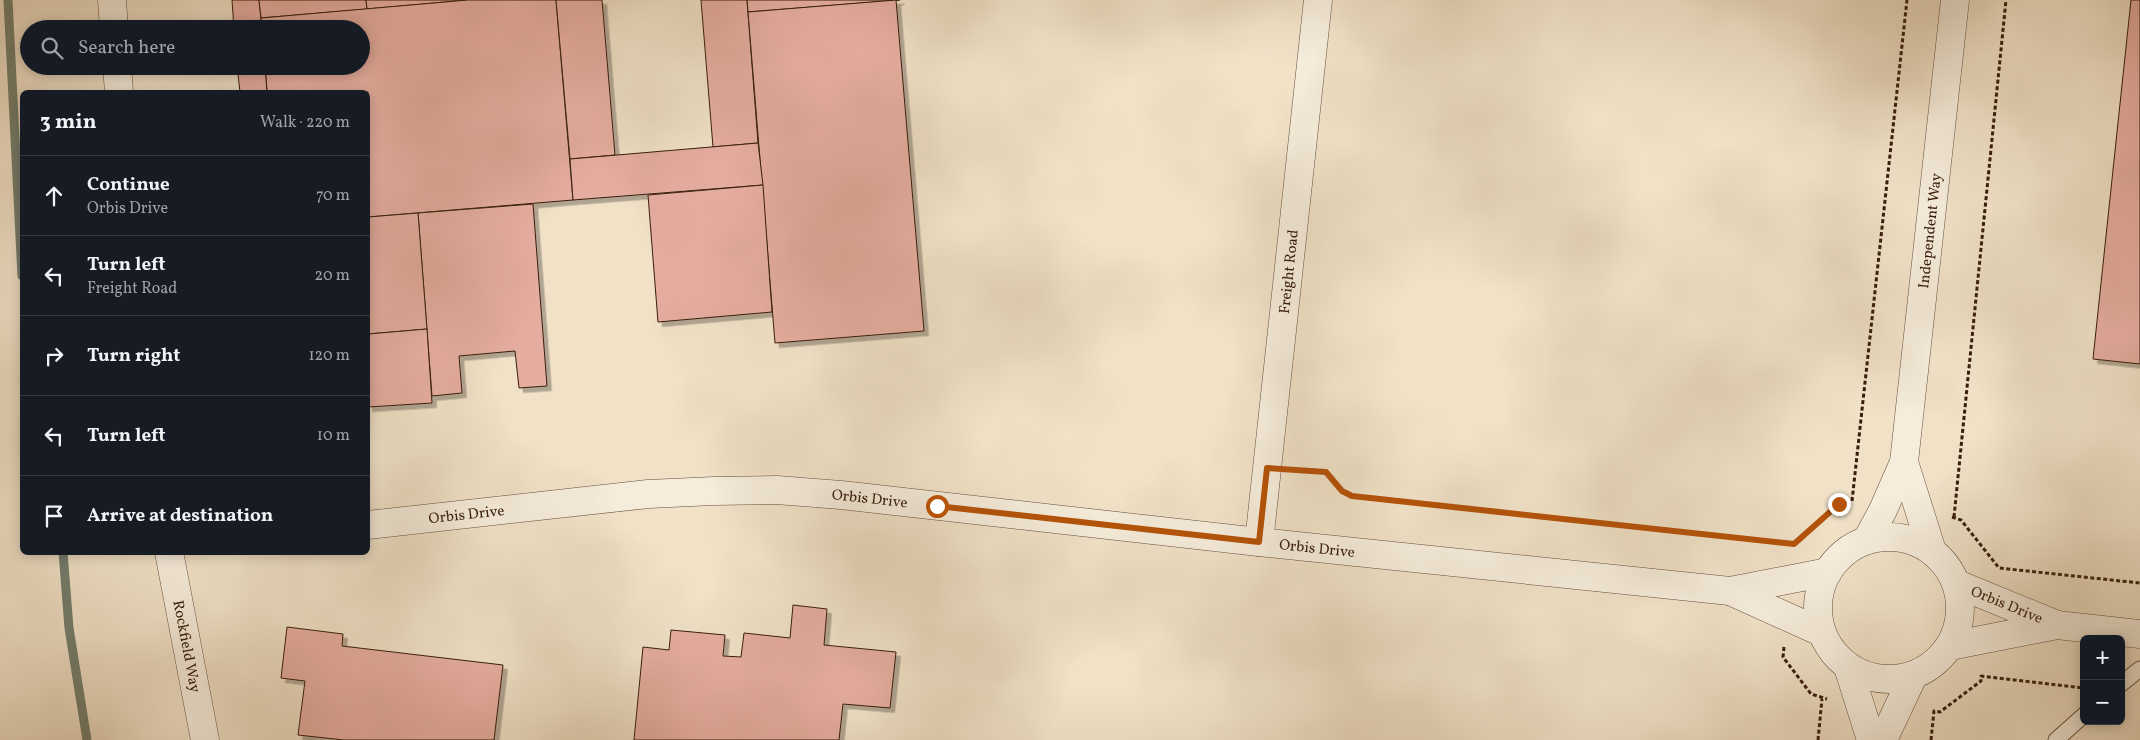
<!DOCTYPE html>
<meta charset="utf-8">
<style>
body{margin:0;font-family:Vollkorn,serif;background:#242831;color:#f1f3f6}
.controls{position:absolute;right:15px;bottom:15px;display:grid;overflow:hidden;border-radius:8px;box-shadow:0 2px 12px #0003}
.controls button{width:45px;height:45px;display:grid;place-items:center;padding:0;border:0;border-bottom:1px solid #363941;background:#171b24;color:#f1f3f6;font:25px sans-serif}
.stop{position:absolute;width:15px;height:15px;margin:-11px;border:4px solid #b45309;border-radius:50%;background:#fff}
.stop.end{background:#b45309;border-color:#fff;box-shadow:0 1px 5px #0008}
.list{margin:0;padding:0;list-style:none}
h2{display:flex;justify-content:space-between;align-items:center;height:65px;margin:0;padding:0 20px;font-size:21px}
h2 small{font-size:16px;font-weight:400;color:#9ea1a6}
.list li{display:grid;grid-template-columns:32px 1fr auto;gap:15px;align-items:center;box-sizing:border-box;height:80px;padding:0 20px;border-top:1px solid #363941}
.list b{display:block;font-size:19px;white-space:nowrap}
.list p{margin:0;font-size:16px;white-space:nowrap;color:#9ea1a6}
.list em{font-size:16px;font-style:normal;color:#9ea1a6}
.icon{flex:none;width:28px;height:28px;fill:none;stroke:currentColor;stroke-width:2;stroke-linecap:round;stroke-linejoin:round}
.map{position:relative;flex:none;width:2140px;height:740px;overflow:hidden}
.search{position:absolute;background:#171b24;box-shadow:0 2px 12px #0003;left:20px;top:20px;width:350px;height:55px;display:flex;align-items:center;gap:12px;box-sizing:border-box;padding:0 18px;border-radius:28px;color:#9ea1a6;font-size:19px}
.panel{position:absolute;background:#171b24;box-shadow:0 2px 12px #0003;left:20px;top:90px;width:350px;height:465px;border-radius:8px}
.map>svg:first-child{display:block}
</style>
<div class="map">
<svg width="2140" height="740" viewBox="0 0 2140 740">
<defs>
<filter id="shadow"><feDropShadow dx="4.5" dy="4.5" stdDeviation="0" flood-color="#0004"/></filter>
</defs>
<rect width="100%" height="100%" fill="#f0e1c7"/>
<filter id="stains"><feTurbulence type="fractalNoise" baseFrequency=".004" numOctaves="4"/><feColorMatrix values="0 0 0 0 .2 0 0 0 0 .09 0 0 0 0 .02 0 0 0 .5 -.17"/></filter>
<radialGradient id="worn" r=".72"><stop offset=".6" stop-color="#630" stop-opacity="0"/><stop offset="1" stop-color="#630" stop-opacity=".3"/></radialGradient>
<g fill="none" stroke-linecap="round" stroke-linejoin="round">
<g stroke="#737e6e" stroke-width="9">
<path d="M 8,0 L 22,276"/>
<path d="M 63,552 L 69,628 L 87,740"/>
</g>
</g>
<g fill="#e5ada0" stroke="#381d0d" filter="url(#shadow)">
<path d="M 232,0 L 259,0 L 262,29 L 234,29 Z"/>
<path d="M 259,0 L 366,0 L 367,9 L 261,18 Z"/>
<path d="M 366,0 L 468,0 L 367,9 Z"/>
<path d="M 468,0 L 556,0 L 573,200 L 368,217 L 368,92 L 267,92 L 265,66 L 361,66 L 361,29 L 262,29 L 261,18 Z"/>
<path d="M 556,0 L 602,0 L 615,155 L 570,159 Z"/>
<path d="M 701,0 L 747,0 L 758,143 L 713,147 Z"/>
<path d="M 747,0 L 900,0 L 748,12 Z"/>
<path d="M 896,0 L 924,331 L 775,343 L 748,12 Z"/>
<path d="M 2131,0 L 2140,0 L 2140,364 L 2093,359 Z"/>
<path d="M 237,66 L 265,66 L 267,92 L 240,92 Z"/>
<path d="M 758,143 L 763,185 L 573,200 L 570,159 Z"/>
<path d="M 763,185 L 772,312 L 658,322 L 648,195 Z"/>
<path d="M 533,204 L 547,386 L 519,388 L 515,351 L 459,356 L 462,393 L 432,396 L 418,213 Z"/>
<path d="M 418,213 L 427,329 L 368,334 L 368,217 Z"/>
<path d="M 427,329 L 432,403 L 368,407 L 368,334 Z"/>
<path d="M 793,605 L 827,609 L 824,645 L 896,652 L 890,708 L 843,704 L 839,740 L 634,740 L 643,647 L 669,650 L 671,630 L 725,635 L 723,656 L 741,657 L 744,633 L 790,638 Z"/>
<path d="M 287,627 L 343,634 L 342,646 L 503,665 L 494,740 L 344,740 L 298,735 L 305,681 L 281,678 Z"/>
</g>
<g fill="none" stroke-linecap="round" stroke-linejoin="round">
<defs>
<g id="lane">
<path d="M 2121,684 L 2140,669"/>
<path d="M 2056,740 L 2084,715"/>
</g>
<g id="street">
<path d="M 112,0 L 114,29"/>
<path d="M 117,66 L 119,92"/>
<path d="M 1904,462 L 1932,551"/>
<path id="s1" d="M 368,525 L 648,494 L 714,491 L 777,490 L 841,495 L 1259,542 L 1730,591 L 1828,572"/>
<circle cx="1889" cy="608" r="71"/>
<path id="s2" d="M 1867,540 L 1883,510 L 1904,462 L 1955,0"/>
<path id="s3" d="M 1259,542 L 1318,0"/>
<path id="s4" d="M 169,552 L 205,740"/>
<path id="s5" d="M 1957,584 L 2057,625"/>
<path d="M 1730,591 L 1821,632"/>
<path d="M 1950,646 L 2057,625 L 2140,634"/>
<path d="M 1848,667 L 1871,740"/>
<path d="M 1883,740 L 1913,676"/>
</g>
</defs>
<use href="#lane" stroke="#664e3c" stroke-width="17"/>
<use href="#street" stroke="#664e3c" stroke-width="29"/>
<g stroke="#381d0d" stroke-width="3" stroke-dasharray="4 2.5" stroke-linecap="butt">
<path d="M 1296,470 L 1326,472 L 1341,491 L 1352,496 L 1794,544 L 1839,504 L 1852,505"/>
<path d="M 1852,501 L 1907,0"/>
<path d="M 1952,517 L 1961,520 L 1999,568 L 2140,583"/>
<path d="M 1954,517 L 2006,0"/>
<path d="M 1784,647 L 1783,657 L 1811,694 L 1827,699"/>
<path d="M 1818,740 L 1822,699"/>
<path d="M 1931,740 L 1934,711 L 1940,712 L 1981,681 L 1981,676 L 2084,688"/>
</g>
<use href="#lane" stroke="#f5ecdb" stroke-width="15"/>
<use href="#street" stroke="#f5ecdb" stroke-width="28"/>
</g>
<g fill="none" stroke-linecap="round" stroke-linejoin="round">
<path stroke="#b45309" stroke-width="6" d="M 937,506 L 1259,542 L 1267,468 L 1326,472 L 1342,491 L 1352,496 L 1794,544 L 1839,504"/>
</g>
<g text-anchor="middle" stroke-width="4.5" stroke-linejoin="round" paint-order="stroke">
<g font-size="15" fill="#381d0d" stroke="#f5ecdb">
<text dy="5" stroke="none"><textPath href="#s2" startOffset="319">Independent Way</textPath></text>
<text dy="5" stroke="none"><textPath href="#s3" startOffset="272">Freight Road</textPath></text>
<text dy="5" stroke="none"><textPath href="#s1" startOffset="504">Orbis Drive</textPath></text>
<text dy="5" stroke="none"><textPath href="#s1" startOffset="99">Orbis Drive</textPath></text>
<text dy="5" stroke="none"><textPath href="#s1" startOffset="954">Orbis Drive</textPath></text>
<text dy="5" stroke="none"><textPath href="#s5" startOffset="54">Orbis Drive</textPath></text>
<text dy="5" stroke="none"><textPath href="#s4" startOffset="96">Rockfield Way</textPath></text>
</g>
</g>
<rect width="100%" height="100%" filter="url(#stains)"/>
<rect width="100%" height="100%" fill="url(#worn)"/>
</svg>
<div class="controls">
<button>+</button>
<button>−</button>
</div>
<div class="stop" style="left:937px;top:506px"></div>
<div class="stop end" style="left:1839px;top:504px"></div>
<div class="search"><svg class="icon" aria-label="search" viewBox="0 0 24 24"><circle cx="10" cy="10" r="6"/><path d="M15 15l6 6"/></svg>Search here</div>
<section class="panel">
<h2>3 min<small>Walk · 220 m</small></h2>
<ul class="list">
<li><svg class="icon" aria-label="ahead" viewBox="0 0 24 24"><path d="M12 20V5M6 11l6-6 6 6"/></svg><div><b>Continue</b><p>Orbis Drive</p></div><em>70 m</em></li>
<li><svg class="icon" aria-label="left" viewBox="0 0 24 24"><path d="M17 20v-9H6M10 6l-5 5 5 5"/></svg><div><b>Turn left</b><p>Freight Road</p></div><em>20 m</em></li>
<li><svg class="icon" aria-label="right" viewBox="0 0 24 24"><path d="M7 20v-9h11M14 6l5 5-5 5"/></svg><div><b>Turn right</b></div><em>120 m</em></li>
<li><svg class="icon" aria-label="left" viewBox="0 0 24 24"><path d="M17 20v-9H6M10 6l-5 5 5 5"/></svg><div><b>Turn left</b></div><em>10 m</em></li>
<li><svg class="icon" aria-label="arrive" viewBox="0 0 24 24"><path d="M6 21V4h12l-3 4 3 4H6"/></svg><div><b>Arrive at destination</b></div></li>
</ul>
</section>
</div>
